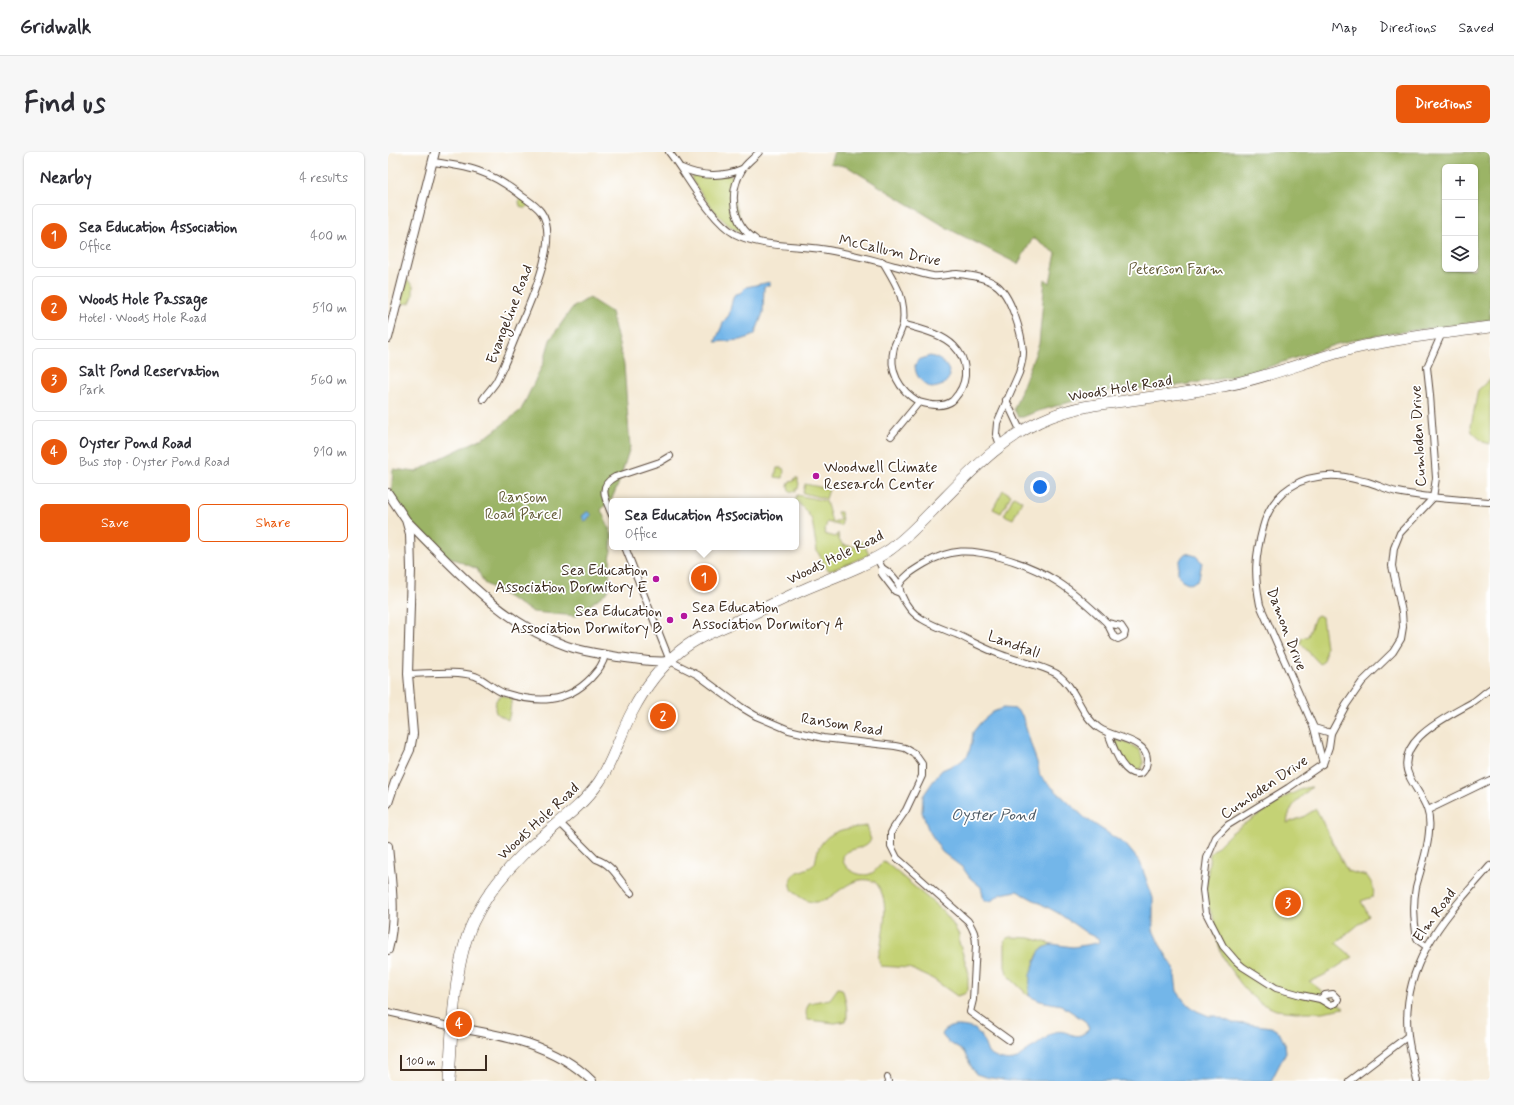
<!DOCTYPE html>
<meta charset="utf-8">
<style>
body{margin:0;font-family:Mynerve,sans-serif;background:#f7f7f7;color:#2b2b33}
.controls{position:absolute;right:12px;top:12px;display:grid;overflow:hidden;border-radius:6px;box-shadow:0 1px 3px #0004}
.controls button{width:36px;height:36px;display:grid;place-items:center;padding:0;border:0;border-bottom:1px solid #e1e1e2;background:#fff;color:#2b2b33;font:20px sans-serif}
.scale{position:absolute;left:12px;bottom:10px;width:87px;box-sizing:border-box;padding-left:4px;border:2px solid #3b2a1e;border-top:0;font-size:11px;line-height:14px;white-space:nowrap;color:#3b2a1e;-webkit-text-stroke:3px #fff;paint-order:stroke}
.you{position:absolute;left:652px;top:335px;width:14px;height:14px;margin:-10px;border:3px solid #fff;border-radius:50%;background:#1a73e8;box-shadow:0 0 0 6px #1a73e833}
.badge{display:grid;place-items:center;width:26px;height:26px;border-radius:50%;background:#ea580c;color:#fff;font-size:13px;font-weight:700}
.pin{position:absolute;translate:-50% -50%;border:2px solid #fff;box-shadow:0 1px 4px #0006}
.popup{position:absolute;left:221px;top:346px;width:190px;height:52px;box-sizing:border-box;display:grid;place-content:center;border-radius:6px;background:#fff;filter:drop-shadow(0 1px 3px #0005);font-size:13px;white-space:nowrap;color:#7c7c81}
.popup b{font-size:15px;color:#2b2b33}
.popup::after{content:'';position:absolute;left:50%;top:100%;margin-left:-8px;border:8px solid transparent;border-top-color:#fff}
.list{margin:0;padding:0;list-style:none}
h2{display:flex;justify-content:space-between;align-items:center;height:52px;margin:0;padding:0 16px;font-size:17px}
h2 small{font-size:13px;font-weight:400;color:#7c7c81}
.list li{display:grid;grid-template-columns:26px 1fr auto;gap:12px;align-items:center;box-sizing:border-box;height:64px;margin:0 8px 8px;padding:0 8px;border:1px solid #e1e1e2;border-radius:6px}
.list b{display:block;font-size:15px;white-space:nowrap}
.list p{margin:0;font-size:13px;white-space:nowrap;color:#7c7c81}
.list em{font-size:13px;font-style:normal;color:#7c7c81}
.actions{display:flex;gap:8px;padding:12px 16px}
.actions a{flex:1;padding:9px 0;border:1px solid #ea580c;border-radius:6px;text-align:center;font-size:14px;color:#ea580c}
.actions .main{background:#ea580c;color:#fff}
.icon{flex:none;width:22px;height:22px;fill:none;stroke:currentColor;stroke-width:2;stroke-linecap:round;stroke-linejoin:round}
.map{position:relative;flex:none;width:1102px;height:929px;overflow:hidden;border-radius:6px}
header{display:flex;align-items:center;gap:24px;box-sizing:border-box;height:56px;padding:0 20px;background:#fff;border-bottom:1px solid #e1e1e2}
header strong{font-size:19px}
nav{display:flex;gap:22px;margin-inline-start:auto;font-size:14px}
.intro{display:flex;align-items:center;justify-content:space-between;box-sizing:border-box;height:96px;padding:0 24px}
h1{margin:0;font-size:28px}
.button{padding:10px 18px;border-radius:6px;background:#ea580c;color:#fff;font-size:14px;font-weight:700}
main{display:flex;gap:24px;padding:0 24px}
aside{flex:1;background:#fff;border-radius:6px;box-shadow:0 1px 3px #0004}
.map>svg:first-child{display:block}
</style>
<header>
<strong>Gridwalk</strong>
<nav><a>Map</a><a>Directions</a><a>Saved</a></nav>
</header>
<div class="intro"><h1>Find us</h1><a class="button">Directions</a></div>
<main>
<aside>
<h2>Nearby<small>4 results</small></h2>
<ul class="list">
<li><span class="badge">1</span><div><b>Sea Education Association</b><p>Office</p></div><em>400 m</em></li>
<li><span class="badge">2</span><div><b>Woods Hole Passage</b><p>Hotel · Woods Hole Road</p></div><em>510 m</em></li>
<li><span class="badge">3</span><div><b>Salt Pond Reservation</b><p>Park</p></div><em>560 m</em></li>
<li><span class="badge">4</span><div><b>Oyster Pond Road</b><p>Bus stop · Oyster Pond Road</p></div><em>910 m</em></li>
</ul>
<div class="actions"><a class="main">Save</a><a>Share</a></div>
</aside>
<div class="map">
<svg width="1102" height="929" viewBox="0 0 1102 929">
<rect width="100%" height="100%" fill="#fff"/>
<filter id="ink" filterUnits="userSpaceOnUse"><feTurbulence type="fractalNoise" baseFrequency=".025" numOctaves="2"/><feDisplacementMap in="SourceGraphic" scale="8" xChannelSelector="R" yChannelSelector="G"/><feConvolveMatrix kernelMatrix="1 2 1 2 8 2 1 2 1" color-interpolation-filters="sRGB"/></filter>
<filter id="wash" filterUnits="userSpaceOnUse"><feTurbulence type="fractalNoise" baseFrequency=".012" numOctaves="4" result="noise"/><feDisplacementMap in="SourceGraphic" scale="16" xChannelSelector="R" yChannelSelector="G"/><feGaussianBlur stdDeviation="0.9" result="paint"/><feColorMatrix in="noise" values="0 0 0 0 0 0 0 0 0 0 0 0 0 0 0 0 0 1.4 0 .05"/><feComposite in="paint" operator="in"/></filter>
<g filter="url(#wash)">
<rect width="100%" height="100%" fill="#f4e8d2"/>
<g fill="#c4d274" stroke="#807e49">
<path d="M 305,23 L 342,23 L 347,26 L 344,40 L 357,82 C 332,73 318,47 303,27 Z"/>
<path d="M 132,45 L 141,52 L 137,57 L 132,54 L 131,50 Z"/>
<path d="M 19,128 L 25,134 L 25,144 L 22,151 L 14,152 L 13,151 Z"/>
<path d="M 1102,227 L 1102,292 L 1095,290 L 1084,280 L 1083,274 L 1090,238 Z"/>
<path d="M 389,316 L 393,316 L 396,317 L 395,326 L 387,325 Z"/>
<path d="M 407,326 L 410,326 L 410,330 L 411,331 L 410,337 L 408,337 L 408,340 L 401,339 L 400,333 L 401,330 L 406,329 Z"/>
<path d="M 417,332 L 441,337 L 438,347 L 415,341 Z"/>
<path d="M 615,338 L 623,343 L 613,361 L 605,357 Z"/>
<path d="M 409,343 L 438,349 L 444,370 L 452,368 L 449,360 L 453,360 L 454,370 L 453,374 L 439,370 L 436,382 L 448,385 L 450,381 L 451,388 L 455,393 L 469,395 L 472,390 L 475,390 L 481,403 L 444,418 L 440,418 L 429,399 L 424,368 L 419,360 L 407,348 Z"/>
<path d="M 626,344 L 634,349 L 625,367 L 616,363 Z"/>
<path d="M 930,463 L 934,465 L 938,495 L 936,509 L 932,512 L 912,491 L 914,486 L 920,484 L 927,465 Z"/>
<path d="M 113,543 L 125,546 C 121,555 123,562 120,568 L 108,561 L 107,557 L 108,548 Z"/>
<path d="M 725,587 L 742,592 L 752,598 L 755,610 L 754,616 L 748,620 L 741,616 Z"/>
<path d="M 922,635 L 924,635 C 912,646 901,653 899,671 L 915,665 L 928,657 L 959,719 L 979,724 C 984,731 987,737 985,745 L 973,749 L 981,764 L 948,791 L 965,805 C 950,813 938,825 921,829 L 956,856 L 934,860 L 908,860 L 888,858 L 872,851 L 859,840 L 839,813 L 833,800 L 827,782 L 826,768 L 818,748 L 818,735 L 822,702 L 842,682 L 854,673 L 882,656 L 895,646 L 914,637 Z"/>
<path d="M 478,674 L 483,688 C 475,698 465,695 456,702 C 450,715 471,726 482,722 C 489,719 491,713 496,709 L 555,759 L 563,769 L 571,783 L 571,790 L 580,818 L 580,838 L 576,842 L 569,844 L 545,827 L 521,816 L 493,814 C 488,806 492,801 493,793 C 496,773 502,746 487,730 C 482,728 477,727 472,728 C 449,732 435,766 407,741 C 405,739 403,736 403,733 C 399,717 420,721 427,711 C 428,708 428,705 429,702 C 430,696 435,688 441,684 C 452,676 465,676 478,674 Z"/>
<path d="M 622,785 L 642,786 L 664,792 C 660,794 655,796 653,798 C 644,807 642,832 641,844 L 622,826 L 619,821 L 617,815 L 617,790 L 619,786 Z"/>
<path d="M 450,836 L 454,837 C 457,843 461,862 458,869 L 447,871 L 420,868 C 417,862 418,857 421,851 L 442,847 Z"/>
</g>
<g fill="#9bb466" stroke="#6b6f42" fill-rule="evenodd">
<path d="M 446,0 L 1102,0 L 1102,168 L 978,185 L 949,192 L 880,215 L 838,226 L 781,235 L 762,237 L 731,236 L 647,260 L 635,265 L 630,265 L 626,257 L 651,192 L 657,127 L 662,131 L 668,101 L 645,86 L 630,112 L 561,77 L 460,15 L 442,11 ZM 1057,15 L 1087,15 L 1087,117 L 1057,117 Z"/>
<path d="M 201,146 L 223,160 L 236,213 L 242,295 L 230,333 L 224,346 L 213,358 L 224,383 L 220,439 L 188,464 L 145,460 L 96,431 L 89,417 L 47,399 L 3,348 L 5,317 L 28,320 L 51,307 L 101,283 L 133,258 L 155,212 L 162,188 L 184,156 Z"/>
</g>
<g fill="#73b6e9" stroke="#577084">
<path d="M 382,130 L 382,133 L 376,135 L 375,161 L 367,182 L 362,185 L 353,188 L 327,190 L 336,169 L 341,163 L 345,145 L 347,142 L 352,141 L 358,135 Z"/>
<path d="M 542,204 C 552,206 561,213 562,224 C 557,233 553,235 543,236 C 533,230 527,224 527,213 L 530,208 Z"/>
<path d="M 200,359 L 204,363 L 201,365 L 199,368 L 196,369 L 194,364 Z"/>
<path d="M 798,401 L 808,404 L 814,410 L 811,427 L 803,432 C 801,431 797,430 794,428 C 786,422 791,405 798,401 Z"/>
<path d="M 615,556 L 628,557 L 634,563 L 645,599 L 649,610 L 652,624 L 697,666 L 738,693 L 752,710 L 765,746 L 765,778 L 772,793 L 786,816 L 789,839 L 797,850 L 809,859 L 821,864 L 828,864 L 845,871 L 861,872 L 883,875 L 891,880 L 897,892 L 898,900 L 883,929 L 620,929 L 598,925 L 588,922 L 584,916 L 576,900 L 559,889 L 554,883 C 559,870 576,874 587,877 L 594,885 L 600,901 C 608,907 619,911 629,907 C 632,905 633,902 636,901 C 642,896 648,894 654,889 C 659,886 661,882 667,880 C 681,876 687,892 701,877 L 697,869 L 673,853 L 652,849 L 641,844 L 642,823 L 649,805 L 652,798 L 664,792 L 685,795 L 709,791 L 711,790 L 710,786 L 700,782 L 670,761 L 629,739 L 613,742 L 603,749 L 596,749 L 593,735 L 582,726 L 575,716 L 554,700 L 546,687 L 540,677 L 534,660 L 535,644 L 548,625 L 554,618 L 572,610 L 580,603 L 584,590 L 585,580 L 593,570 L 605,560 Z"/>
</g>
</g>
<g filter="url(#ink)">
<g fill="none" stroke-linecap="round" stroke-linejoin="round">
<defs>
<g id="street">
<path d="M 281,0 C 299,23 322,68 347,82 C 377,97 413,92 445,99 C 466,103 487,108 507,114 C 520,117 532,122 545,124 C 553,125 561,122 569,122 C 581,123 597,125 607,132 C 623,142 634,182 635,200 C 635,208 633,214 631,221 L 609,271 L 608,282 L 612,293"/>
<path d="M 45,10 C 82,15 99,18 130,41 C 137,47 147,52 153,60 C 171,84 146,141 136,165 C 126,187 119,209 108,230 C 104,236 99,241 95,247"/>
<path d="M 294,16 C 313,25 336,25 354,17"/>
<path d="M 367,87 C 344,72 340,41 354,18 C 358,11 366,6 371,0"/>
<path d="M 495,110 C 508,132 518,146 515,172"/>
<path d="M 618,248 L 633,280"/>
<path d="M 503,284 L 531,250 C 541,253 555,256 564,249 C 566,248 568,244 570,242 C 581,227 579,207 566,194 C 553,181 531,177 515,172 C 513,180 509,187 506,195 C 500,219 511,238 531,250"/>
<path d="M 224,363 C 218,348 209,334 227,325 L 272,310 L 282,304"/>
<path d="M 237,395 L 282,509 L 310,523 L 353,555 L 368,564 L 401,578 L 435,586 L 507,594 L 517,596 L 527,602 L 534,612 L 534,624 L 518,658 L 505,677 L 503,681 L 503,694 L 509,706 L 580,769 C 585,777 588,783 588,793 L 585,848 L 582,860 L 621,888"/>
<path d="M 489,406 L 494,416 L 494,422 L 507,439 L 512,441"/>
<path d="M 494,416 C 501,420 508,427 511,433 C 512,436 512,440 513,442 C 517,452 525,462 534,467 C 545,474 558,478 570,483 C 587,491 603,500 620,505 C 634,510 656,514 669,522 C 689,536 691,562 711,576 C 725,586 758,587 759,607 C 759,613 758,617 754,621 C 735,628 725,594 720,581"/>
<path d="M 511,433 C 517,423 526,418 536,412 C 563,396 582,397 612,405 C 659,418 684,437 719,471"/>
<path d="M 719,471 L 733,474 L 737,480 L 736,484 L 730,487 L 726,485 Z"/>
<path d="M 20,522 C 42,522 67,518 87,524 C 98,528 106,538 116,541 C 149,551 178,552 203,526 C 210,518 215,513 217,503"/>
<path d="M 926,576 L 935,612"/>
<path d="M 943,581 L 926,576 L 872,453 C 866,422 867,405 875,375 C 885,338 914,322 950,324 C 960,325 970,328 980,330 C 990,333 999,338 1009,340 C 1039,346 1071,348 1102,350"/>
<path d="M 1040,658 L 1102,628"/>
<path d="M 172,671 L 208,707 C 226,713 231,729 243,741"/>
<path d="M 1038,794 L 1031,789 L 1029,786 C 1026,770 1025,751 1028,735 C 1033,716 1040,698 1041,679 C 1044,655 1032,645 1022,626 C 1003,589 1061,564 1085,550 C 1091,546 1096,541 1102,537"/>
<path d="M 932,847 L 942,853 L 948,851 L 950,847 L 945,842 L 937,843 L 932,847 L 913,843 L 888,836 L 855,815 L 848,809 L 835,794 L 818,761 L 815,738 L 819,706 L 828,685 L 840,673 L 900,636 L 935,612 L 941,595 L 943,581 L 958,553 L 974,530 L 1005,500 L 1013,487 L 1015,475 L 1014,460 L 1004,414 L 1006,396 L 1012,381 L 1045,346 L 1048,326 L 1042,243 L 1039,215 L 1054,181"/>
<path d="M 0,860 L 65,875"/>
<path d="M 499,926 L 500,929"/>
<path d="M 961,929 L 1020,884"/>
<path d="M 1029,929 C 1026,914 1022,899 1020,884 C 1012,811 1058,764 1102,714"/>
</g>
<g id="secondary">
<path d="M 0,186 L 47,0"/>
<path d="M 0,341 L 18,368 L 22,382 L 23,417 L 20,522 L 25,582 L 22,598 L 7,630 L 0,651"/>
<path d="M 20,370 C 67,417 114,472 179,494 C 196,500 213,502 230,505 C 248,507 264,511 282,509"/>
<path d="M 0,694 C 3,729 9,764 0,798"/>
<path d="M 65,875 C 114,883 167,892 204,929"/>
</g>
<path id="highway" d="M 61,929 C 64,882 65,812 85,770 C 97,744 115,722 135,702 C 160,677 191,659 211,630 C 226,608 232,582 244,560 C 256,537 272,515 292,499 C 308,486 328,478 347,470 C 371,459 394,447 417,437 C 445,425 475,415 500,399 C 516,388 529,374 542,361 C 579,324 612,285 662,265 C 686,255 712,252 737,249 C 770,244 803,241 835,234 C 879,226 920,208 963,197 C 1009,186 1055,181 1102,175"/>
</defs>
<use href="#street" stroke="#574639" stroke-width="8"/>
<use href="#secondary" stroke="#574639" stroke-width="10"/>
<use href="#highway" stroke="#574639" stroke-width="12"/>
<use href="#street" stroke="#fff" stroke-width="6"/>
<use href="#secondary" stroke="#fff" stroke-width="8"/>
<use href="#highway" stroke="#fff" stroke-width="11"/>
</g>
</g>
<g fill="#b5179e" stroke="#fff" stroke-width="1.5">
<circle cx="428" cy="324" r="4"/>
<circle cx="268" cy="427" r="4"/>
<circle cx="296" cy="464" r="4"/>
<circle cx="282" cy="468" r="4"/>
</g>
<g text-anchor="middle" stroke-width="3.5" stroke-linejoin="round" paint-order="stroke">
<g font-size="15" fill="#3b2a1e" stroke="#fff">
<text transform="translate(502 98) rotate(12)" y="5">McCallum Drive</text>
<text transform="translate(121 162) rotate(-69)" y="5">Evangeline Road</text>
<text transform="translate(732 236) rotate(-9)" y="5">Woods Hole Road</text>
<text transform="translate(1030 284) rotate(-93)" y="5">Cumloden Drive</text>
<text transform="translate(447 405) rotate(-26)" y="5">Woods Hole Road</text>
<text transform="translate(899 477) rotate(69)" y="5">Damon Drive</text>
<text transform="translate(626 492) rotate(20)" y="5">Landfall</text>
<text transform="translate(454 572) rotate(9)" y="5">Ransom Road</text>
<text transform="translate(876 635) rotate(-34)" y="5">Cumloden Drive</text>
<text transform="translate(150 669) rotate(-43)" y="5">Woods Hole Road</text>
<text transform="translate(1046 763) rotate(-54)" y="5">Elm Road</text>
</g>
<g font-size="15" fill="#645c38" stroke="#fff">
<text x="788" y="122">Peterson Farm</text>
<text x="135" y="350">Ransom<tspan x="135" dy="17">Road Parcel</tspan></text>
</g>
<g font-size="15" fill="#3b2a1e" stroke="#fff" text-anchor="start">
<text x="436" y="320">Woodwell Climate<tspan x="436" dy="17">Research Center</tspan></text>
<text x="260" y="423" text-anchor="end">Sea Education<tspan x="260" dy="17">Association Dormitory E</tspan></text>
<text x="304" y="460">Sea Education<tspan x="304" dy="17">Association Dormitory A</tspan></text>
<text x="274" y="464" text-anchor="end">Sea Education<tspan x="274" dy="17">Association Dormitory B</tspan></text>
</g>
<g font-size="16" font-style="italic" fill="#4f5b65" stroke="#fff">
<text x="605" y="668">Oyster Pond</text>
</g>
</g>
</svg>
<div class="controls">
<button>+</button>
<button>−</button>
<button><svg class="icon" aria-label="layers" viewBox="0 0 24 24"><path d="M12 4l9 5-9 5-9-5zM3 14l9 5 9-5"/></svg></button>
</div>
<div class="scale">100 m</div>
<div class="you"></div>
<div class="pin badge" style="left:316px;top:426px">1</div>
<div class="popup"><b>Sea Education Association</b>Office</div>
<div class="pin badge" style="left:275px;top:564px">2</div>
<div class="pin badge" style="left:900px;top:751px">3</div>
<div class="pin badge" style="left:71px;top:872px">4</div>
</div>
</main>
